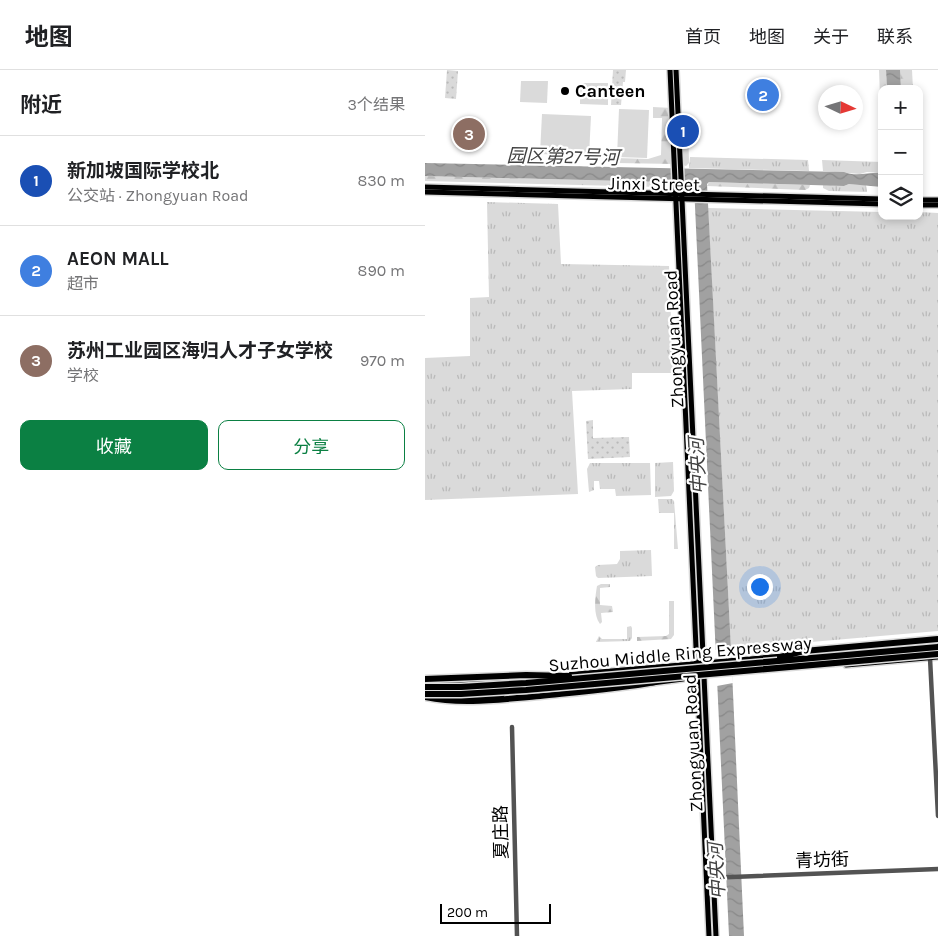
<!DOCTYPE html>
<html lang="zh">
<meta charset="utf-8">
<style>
body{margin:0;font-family:Karla,"Noto Sans SC",sans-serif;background:#f2f2f2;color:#202124}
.controls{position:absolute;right:15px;top:15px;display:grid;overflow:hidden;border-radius:10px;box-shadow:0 2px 8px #0003}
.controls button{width:45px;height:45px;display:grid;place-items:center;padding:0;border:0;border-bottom:1px solid #e0e0e0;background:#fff;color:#202124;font:25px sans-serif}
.compass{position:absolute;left:393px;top:15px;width:45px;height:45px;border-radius:50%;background:#fff;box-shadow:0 2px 8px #0003;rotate:94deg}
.scale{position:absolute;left:15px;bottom:12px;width:111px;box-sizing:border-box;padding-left:5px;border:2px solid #000;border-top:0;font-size:14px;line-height:18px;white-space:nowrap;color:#000;-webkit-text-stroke:4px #fff;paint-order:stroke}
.you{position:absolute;left:334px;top:516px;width:18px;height:18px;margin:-12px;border:4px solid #fff;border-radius:50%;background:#1a73e8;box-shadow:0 0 0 8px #1a73e833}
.badge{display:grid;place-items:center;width:32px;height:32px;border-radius:50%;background:#0b8043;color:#fff;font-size:16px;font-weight:700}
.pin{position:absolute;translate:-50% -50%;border:2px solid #fff;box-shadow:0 1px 5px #0006}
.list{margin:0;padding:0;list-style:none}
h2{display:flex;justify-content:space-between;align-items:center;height:65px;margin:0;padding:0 20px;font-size:21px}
h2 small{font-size:16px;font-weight:400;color:#757577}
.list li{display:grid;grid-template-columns:32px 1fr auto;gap:15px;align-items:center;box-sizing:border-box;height:90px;padding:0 20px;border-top:1px solid #e0e0e0}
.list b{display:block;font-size:19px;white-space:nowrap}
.list p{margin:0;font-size:16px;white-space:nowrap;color:#757577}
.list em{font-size:16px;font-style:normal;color:#757577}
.actions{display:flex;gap:10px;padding:15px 20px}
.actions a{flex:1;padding:11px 0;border:1px solid #0b8043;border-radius:10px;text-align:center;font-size:18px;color:#0b8043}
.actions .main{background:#0b8043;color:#fff}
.icon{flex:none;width:28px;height:28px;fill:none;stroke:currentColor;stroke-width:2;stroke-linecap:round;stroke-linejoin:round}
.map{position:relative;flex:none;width:513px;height:866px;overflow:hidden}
header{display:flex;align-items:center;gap:30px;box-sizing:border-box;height:70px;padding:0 25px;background:#fff;border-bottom:1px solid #e0e0e0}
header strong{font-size:24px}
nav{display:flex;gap:28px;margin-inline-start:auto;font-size:18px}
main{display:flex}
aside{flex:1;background:#fff}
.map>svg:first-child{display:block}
</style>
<header>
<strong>地图</strong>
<nav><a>首页</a><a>地图</a><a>关于</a><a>联系</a></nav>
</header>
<main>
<aside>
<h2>附近<small>3个结果</small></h2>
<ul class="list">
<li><span class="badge" style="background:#1a4fb4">1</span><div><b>新加坡国际学校北</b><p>公交站 · Zhongyuan Road</p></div><em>830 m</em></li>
<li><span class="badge" style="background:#3f7fe0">2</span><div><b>AEON MALL</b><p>超市</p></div><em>890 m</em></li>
<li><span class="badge" style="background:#8d6e63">3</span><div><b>苏州工业园区海归人才子女学校</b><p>学校</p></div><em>970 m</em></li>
</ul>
<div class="actions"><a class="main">收藏</a><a>分享</a></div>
</aside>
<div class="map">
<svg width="513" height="866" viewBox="0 0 513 866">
<defs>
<pattern id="grass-tufts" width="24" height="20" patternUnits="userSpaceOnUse" patternTransform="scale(1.25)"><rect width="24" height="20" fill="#dadada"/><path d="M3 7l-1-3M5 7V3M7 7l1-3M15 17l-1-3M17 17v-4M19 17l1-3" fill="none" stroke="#b9b9b9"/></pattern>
<pattern id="forest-firs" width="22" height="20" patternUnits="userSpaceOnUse" patternTransform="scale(1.25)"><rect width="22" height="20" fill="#dadada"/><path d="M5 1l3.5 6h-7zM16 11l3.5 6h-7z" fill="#b9b9b9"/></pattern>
<pattern id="garden-dots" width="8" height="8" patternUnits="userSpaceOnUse" patternTransform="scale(1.25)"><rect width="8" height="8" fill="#dadada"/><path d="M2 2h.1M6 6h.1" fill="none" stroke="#b9b9b9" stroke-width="1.8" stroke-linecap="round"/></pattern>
<pattern id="water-waves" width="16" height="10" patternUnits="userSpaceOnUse" patternTransform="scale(1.25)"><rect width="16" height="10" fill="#a1a1a1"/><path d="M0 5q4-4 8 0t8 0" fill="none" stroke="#898989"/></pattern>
</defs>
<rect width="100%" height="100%" fill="#fff"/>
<g fill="url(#grass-tufts)">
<path d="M 265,87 L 383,90 L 384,101 L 264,98 Z"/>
<path d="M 397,90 L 457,92 L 457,103 L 442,102 L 435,104 L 398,101 Z"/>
<path d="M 424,114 L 441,115 L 442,122 L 404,121 L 398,118 L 398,115 L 419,116 Z"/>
<path d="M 62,132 L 133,134 L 136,194 L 244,196 L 248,303 L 207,303 L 207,319 L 147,321 L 153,424 L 0,430 L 0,288 L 45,286 L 45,228 L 64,227 Z"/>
<path d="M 283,138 L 457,142 L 457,146 L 494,146 L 494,142 L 513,143 L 513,561 L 306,579 Z"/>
<path d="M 248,392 L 249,421 L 246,426 L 230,427 L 230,393 Z"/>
<path d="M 165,393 L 225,393 L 226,425 L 191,426 L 190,419 L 175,419 L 174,411 L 169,411 L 169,420 L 164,422 L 162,399 Z"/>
<path d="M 233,429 L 247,429 L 249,431 L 253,479 L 249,479 L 249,443 L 234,443 Z"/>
<path d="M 226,480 L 227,506 L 173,508 L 171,506 L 170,497 L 173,495 L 192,494 L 195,489 L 195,481 Z"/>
<path d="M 206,556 L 207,558 L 207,568 L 205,571 L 171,572 L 174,566 L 177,569 L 202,569 L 202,557 Z"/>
</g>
<g fill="url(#forest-firs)">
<path d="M 454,0 L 461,0 L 462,19 L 457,19 L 457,82 Z"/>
<path d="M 475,0 L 487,0 L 488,19 L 476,19 Z"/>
<path d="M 228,37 L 247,38 L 250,94 L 191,93 L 192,88 L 223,89 L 236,85 L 237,48 L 228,48 Z"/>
<path d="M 263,50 L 264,93 L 261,96 L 258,95 L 256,59 L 257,51 Z"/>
<path d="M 0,106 L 238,112 L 234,117 L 0,111 Z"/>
<path d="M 284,112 L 385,115 L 384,118 L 380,120 L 282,116 Z"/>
<path d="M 176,514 L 185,514 L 185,517 L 175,518 L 175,535 L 187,536 L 188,542 L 176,543 L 177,552 L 175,554 C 168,545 170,527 172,516 Z"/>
<path d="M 244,531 L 249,531 L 249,565 L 246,569 L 212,571 L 212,567 L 241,566 L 244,564 Z"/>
</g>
<g fill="url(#garden-dots)">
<path d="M 22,0 L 33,1 L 31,29 L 20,28 Z"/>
<path d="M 188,0 L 201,0 L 200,12 L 198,12 L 196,35 L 186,35 Z"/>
<path d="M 168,350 L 168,368 L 204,367 L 205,387 L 163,389 L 161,351 Z"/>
</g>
<g fill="#dadada">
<path d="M 96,11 L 123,11 L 122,33 L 95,32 Z"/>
<path d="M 155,13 L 183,13 L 183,35 L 155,34 Z"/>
<path d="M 194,39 L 224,40 L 222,88 L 192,87 Z"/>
<path d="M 117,44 L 166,46 L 164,86 L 115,84 Z"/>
</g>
<g fill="url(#water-waves)">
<path d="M 461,0 L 475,0 L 476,19 L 462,19 Z"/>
<path d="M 0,93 L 419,102 C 430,107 445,102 457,103 L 457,117 L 424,114 L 419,116 L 284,112 L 282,114 L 306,579 L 319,866 L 304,866 L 269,115 L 265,111 L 241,110 L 238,112 L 0,106 Z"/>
</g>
<path fill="#fff" d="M 306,579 L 308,613 L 292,616 L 290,580 Z"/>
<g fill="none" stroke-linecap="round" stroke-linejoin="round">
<defs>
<g id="major">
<path d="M 245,0 L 284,866"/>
<path d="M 251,0 L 291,866"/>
<path d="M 0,117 L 457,129"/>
<path d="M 0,122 L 457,134"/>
<path d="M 494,130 L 513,130"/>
<path d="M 494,135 L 513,135"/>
<path d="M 382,584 L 513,573"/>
<path d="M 421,595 L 513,587"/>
<path d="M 140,605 L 358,586"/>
<path d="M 0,612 L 36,612 L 109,608"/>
<path d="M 227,613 L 258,609"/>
<path d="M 30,628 L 77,625"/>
</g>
<path id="highway" d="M 0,627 C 38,635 77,629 115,626 C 154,622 192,619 230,612"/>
</defs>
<use href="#major" stroke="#dbdbdb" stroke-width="8"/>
<use href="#highway" stroke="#dbdbdb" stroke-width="9"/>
<g stroke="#535353" stroke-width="4.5">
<path d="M 505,588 L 513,746"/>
<path d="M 87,657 L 92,866"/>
<path d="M 282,808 L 513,799"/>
</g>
<use href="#major" stroke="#000" stroke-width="5"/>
<use href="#highway" stroke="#000" stroke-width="6"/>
<defs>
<g id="highway-bridge">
<path d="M 355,587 L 379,581 L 513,569"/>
<path d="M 0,609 L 101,605 L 144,606"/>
<path d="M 0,617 L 36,617 L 101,613 L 513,577"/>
<path d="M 0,624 L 36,624 L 101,620 L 513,584"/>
</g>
</defs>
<use href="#highway-bridge" stroke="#dbdbdb" stroke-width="9" stroke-linecap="butt"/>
<use href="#highway-bridge" stroke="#000" stroke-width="6"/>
</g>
<circle fill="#000" stroke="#fff" stroke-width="2" cx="140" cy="21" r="5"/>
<g text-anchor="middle" stroke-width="4.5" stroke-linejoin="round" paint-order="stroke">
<g font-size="18" font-weight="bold" fill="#000" stroke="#fff" text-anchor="start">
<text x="150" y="27">Canteen</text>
</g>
<g font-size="18" fill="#000" stroke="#fff">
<text transform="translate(229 114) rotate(1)" y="6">Jinxi Street</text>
<text transform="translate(249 269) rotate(-93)" y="6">Zhongyuan Road</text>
<text transform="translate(255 584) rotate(-5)" y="6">Suzhou Middle Ring Expressway</text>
<text transform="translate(268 673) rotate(-93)" y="6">Zhongyuan Road</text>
<text transform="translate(76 762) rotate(-91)" y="6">夏庄路</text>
<text transform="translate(397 790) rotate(-2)" y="6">青坊街</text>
</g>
<g font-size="19" font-style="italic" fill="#424242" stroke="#fff">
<text transform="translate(138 86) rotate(1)" y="7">园区第27号河</text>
<text transform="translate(272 396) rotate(-93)" y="7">中央河</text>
<text transform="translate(291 801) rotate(-93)" y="7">中央河</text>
</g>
</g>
</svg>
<div class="controls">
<button>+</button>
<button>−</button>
<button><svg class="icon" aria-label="layers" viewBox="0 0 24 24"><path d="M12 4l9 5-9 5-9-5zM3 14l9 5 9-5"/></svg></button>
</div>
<svg class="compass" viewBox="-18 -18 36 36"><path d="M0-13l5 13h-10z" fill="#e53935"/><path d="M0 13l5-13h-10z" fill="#757577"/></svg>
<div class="scale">200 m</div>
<div class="you"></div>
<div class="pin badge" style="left:258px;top:61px;background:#1a4fb4">1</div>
<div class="pin badge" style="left:338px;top:25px;background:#3f7fe0">2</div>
<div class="pin badge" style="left:44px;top:64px;background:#8d6e63">3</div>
</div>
</main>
